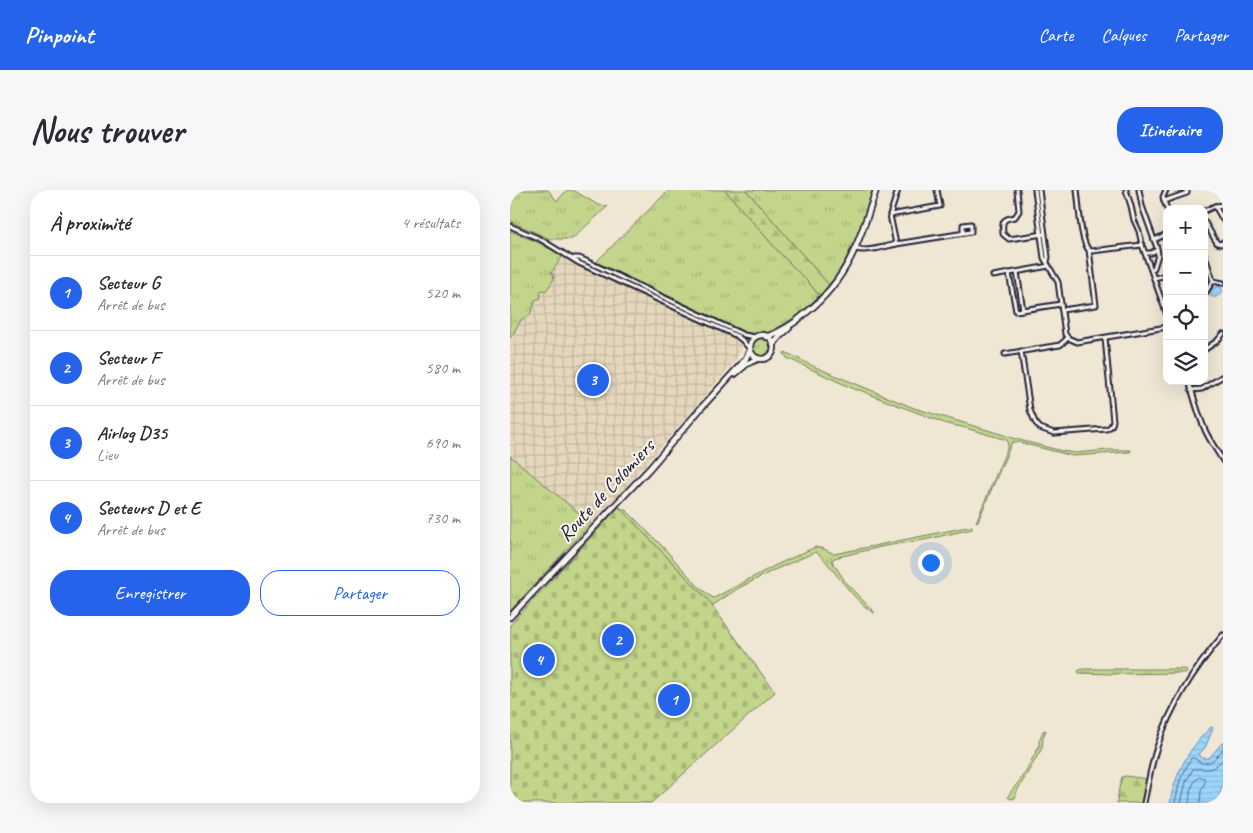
<!DOCTYPE html>
<html lang="fr">
<meta charset="utf-8">
<style>
body{margin:0;font-family:Caveat,sans-serif;background:#f7f7f7;color:#2b2b33}
.controls{position:absolute;right:15px;top:15px;display:grid;overflow:hidden;border-radius:10px;box-shadow:0 5px 20px #0002}
.controls button{width:45px;height:45px;display:grid;place-items:center;padding:0;border:0;border-bottom:1px solid #e1e1e2;background:#fff;color:#2b2b33;font:25px sans-serif}
.you{position:absolute;left:420px;top:372px;width:18px;height:18px;margin:-12px;border:4px solid #fff;border-radius:50%;background:#1a73e8;box-shadow:0 0 0 8px #1a73e833}
.badge{display:grid;place-items:center;width:32px;height:32px;border-radius:50%;background:#2563eb;color:#fff;font-size:16px;font-weight:700}
.pin{position:absolute;translate:-50% -50%;border:2px solid #fff;box-shadow:0 1px 5px #0006}
.list{margin:0;padding:0;list-style:none}
h2{display:flex;justify-content:space-between;align-items:center;height:65px;margin:0;padding:0 20px;font-size:21px}
h2 small{font-size:16px;font-weight:400;color:#7c7c81}
.list li{display:grid;grid-template-columns:32px 1fr auto;gap:15px;align-items:center;box-sizing:border-box;height:75px;padding:0 20px;border-top:1px solid #e1e1e2}
.list b{display:block;font-size:19px;white-space:nowrap}
.list p{margin:0;font-size:16px;white-space:nowrap;color:#7c7c81}
.list em{font-size:16px;font-style:normal;color:#7c7c81}
.actions{display:flex;gap:10px;padding:15px 20px}
.actions a{flex:1;padding:11px 0;border:1px solid #2563eb;border-radius:20px;text-align:center;font-size:18px;color:#2563eb}
.actions .main{background:#2563eb;color:#fff}
.icon{flex:none;width:28px;height:28px;fill:none;stroke:currentColor;stroke-width:2;stroke-linecap:round;stroke-linejoin:round}
.map{position:relative;flex:none;width:713px;height:613px;overflow:hidden;border-radius:20px}
header{display:flex;align-items:center;gap:30px;box-sizing:border-box;height:70px;padding:0 25px;background:#2563eb;color:#fff}
header strong{font-size:24px}
nav{display:flex;gap:28px;margin-inline-start:auto;font-size:18px}
.intro{display:flex;align-items:center;justify-content:space-between;box-sizing:border-box;height:120px;padding:0 30px}
h1{margin:0;font-size:35px}
.button{padding:12px 22px;border-radius:20px;background:#2563eb;color:#fff;font-size:18px;font-weight:700}
main{display:flex;gap:30px;padding:0 30px}
aside{flex:1;background:#fff;border-radius:20px;box-shadow:0 5px 20px #0002}
.map>svg:first-child{display:block}
</style>
<header>
<strong>Pinpoint</strong>
<nav><a>Carte</a><a>Calques</a><a>Partager</a></nav>
</header>
<div class="intro"><h1>Nous trouver</h1><a class="button">Itinéraire</a></div>
<main>
<aside>
<h2>À proximité<small>4 résultats</small></h2>
<ul class="list">
<li><span class="badge">1</span><div><b>Secteur G</b><p>Arrêt de bus</p></div><em>520 m</em></li>
<li><span class="badge">2</span><div><b>Secteur F</b><p>Arrêt de bus</p></div><em>580 m</em></li>
<li><span class="badge">3</span><div><b>Airlog D35</b><p>Lieu</p></div><em>690 m</em></li>
<li><span class="badge">4</span><div><b>Secteurs D et E</b><p>Arrêt de bus</p></div><em>730 m</em></li>
</ul>
<div class="actions"><a class="main">Enregistrer</a><a>Partager</a></div>
</aside>
<div class="map">
<svg width="713" height="613" viewBox="0 0 713 613">
<defs>
<pattern id="industrial-grid" width="8" height="8" patternUnits="userSpaceOnUse" patternTransform="scale(1.25)"><rect width="8" height="8" fill="#e5d7bc"/><path d="M0 4h8M4 0v8" fill="none" stroke="#c4b8a2"/></pattern>
<pattern id="grass-tufts" width="24" height="20" patternUnits="userSpaceOnUse" patternTransform="scale(1.25)"><rect width="24" height="20" fill="#c2d58a"/><path d="M3 7l-1-3M5 7V3M7 7l1-3M15 17l-1-3M17 17v-4M19 17l1-3" fill="none" stroke="#a6b778"/></pattern>
<pattern id="forest-firs" width="22" height="20" patternUnits="userSpaceOnUse" patternTransform="scale(1.25)"><rect width="22" height="20" fill="#c2d58a"/><path d="M5 1l3.5 6h-7zM16 11l3.5 6h-7z" fill="#a6b778"/></pattern>
<pattern id="cemetery-stones" width="16" height="16" patternUnits="userSpaceOnUse" patternTransform="scale(1.25)"><rect width="16" height="16" fill="#c2d58a"/><path d="M2 7V4a2 2 0 0 1 4 0v3zM10 15v-3a2 2 0 0 1 4 0v3z" fill="#a6b778"/></pattern>
<pattern id="water-rules" width="6" height="5" patternUnits="userSpaceOnUse" patternTransform="scale(1.25)"><rect width="6" height="5" fill="#9cd5fc"/><path d="M0 2.5h6" fill="none" stroke="#86b7d9"/></pattern>
</defs>
<rect width="100%" height="100%" fill="#efe6d4"/>
<filter id="ink" filterUnits="userSpaceOnUse"><feTurbulence type="fractalNoise" baseFrequency=".02" numOctaves="2"/><feDisplacementMap in="SourceGraphic" scale="10" xChannelSelector="R" yChannelSelector="G"/><feConvolveMatrix kernelMatrix="1 2 1 2 8 2 1 2 1" color-interpolation-filters="sRGB"/></filter>
<g filter="url(#ink)">
<path fill="url(#industrial-grid)" d="M 52,67 L 231,152 L 230,161 L 225,171 L 111,303 L 81,333 L 0,266 L 0,144 Z"/>
<g fill="url(#grass-tufts)" stroke="#727c62">
<path d="M 0,0 L 38,0 L 47,11 L 57,0 L 63,0 L 88,15 L 98,16 L 62,49 L 40,49 L 0,31 Z"/>
<path d="M 159,0 L 215,0 L 268,61 L 298,92 L 310,106 L 290,124 L 259,143 L 251,142 L 244,144 L 237,143 L 86,72 Z"/>
<path d="M 236,0 L 363,0 C 352,33 342,68 319,95 Z"/>
<path d="M 0,41 C 18,49 37,54 52,67 L 41,83 L 43,84 L 44,89 L 36,101 L 32,100 L 30,103 L 31,108 L 25,110 C 23,118 22,127 12,129 L 0,148 Z"/>
<path d="M 250,149 C 257,149 260,153 260,159 L 254,166 C 241,167 238,154 250,149 Z"/>
<path d="M 275,162 L 305,177 L 404,218 L 494,245 L 502,248 L 552,261 L 566,263 L 598,260 L 621,260 L 620,262 L 563,266 L 507,252 L 502,252 L 468,331 L 466,332 L 498,256 L 497,250 L 452,237 L 437,234 L 366,207 L 350,200 L 346,200 L 277,168 L 274,164 Z"/>
<path d="M 0,266 L 81,333 L 0,421 Z"/>
<path d="M 109,317 L 117,321 L 152,356 L 188,396 L 200,406 L 204,408 L 262,377 L 305,357 L 314,359 L 324,364 L 462,336 L 462,339 L 414,350 L 375,356 L 324,368 L 322,371 L 336,393 L 365,423 C 351,417 332,392 322,379 C 317,373 312,366 306,362 L 264,380 L 227,399 L 202,416 L 198,410 Z"/>
<path d="M 572,479 L 672,479 L 677,480 L 677,482 L 674,483 L 602,484 L 569,483 L 568,481 Z"/>
<path d="M 536,540 L 533,548 L 532,558 L 507,601 L 505,608 L 501,609 L 498,607 C 500,601 506,596 510,590 C 517,580 523,567 529,556 L 529,551 L 533,541 Z"/>
</g>
<g fill="url(#forest-firs)" stroke="#727c62">
<path d="M 215,0 L 236,0 L 319,95 L 310,106 L 298,92 L 268,61 Z"/>
<path d="M 616,586 L 637,589 L 632,613 L 607,613 L 609,598 L 612,587 Z"/>
</g>
<path fill="url(#cemetery-stones)" stroke="#727c62" d="M 109,317 L 198,410 L 265,502 L 141,613 L 0,613 L 0,435 Z"/>
<g fill="url(#water-rules)" stroke="#6b8daf">
<path d="M 708,96 L 711,97 L 712,99 L 712,103 L 706,107 L 702,107 L 700,105 L 700,101 Z"/>
<path d="M 701,537 L 703,538 L 702,541 L 695,558 L 689,564 L 692,568 L 699,568 L 713,552 L 713,594 L 708,613 L 660,613 C 665,583 679,558 701,537 Z"/>
</g>
<g fill="none" stroke-linecap="round" stroke-linejoin="round">
<g stroke="#536a88" stroke-width="1">
<path d="M 665,613 L 670,590 L 681,568 L 684,568 L 691,573 C 702,575 706,567 713,559"/>
<path d="M 671,613 L 676,592 L 683,579 C 699,578 701,583 713,569"/>
<path d="M 679,613 C 680,606 681,594 687,589 C 689,586 691,587 694,588 L 696,590 L 691,601 L 690,613"/>
</g>
<defs>
<g id="street">
<path d="M 507,0 L 509,21 L 505,27 C 492,29 492,31 493,44 L 499,49 L 534,44"/>
<path d="M 525,0 L 534,68 L 548,92 L 555,144 L 558,148 L 567,152 L 657,137"/>
<path d="M 529,0 L 538,67 L 537,72"/>
<path d="M 567,0 C 569,13 570,52 579,60"/>
<path d="M 616,0 L 621,16 L 624,30 L 629,41 L 632,55 L 657,125"/>
<path d="M 629,0 L 632,16 L 647,58 L 648,65 L 644,78 L 642,79"/>
<path d="M 654,11 L 653,7 L 656,0"/>
<path d="M 705,16 L 713,30"/>
<path d="M 657,19 L 654,11 L 677,3 L 677,1 L 675,0"/>
<path d="M 694,21 L 705,16 L 713,15"/>
<path d="M 380,25 L 430,16 L 427,0"/>
<path d="M 694,31 L 707,53 L 711,54 L 713,52"/>
<path d="M 0,36 L 30,49 L 69,73 L 227,146 L 232,150 L 239,158"/>
<path d="M 644,50 L 657,44"/>
<path d="M 386,54 L 461,42 L 461,34 L 453,35 L 453,43"/>
<path d="M 345,59 C 358,62 373,57 386,54 L 380,25 L 388,0"/>
<path d="M 636,63 L 641,63 L 647,60"/>
<path d="M 694,63 L 703,91 L 694,105"/>
<path d="M 64,68 L 69,68 L 76,71 L 234,145 L 245,147"/>
<path d="M 507,82 L 513,120"/>
<path d="M 499,83 L 506,121 L 551,114"/>
<path d="M 483,86 L 539,76"/>
<path d="M 644,88 L 657,85"/>
<path d="M 703,91 L 713,93"/>
<path d="M 552,120 L 586,115 L 579,60 L 582,61 L 632,55"/>
<path d="M 694,160 L 707,151 L 713,144"/>
<path d="M 511,161 L 520,220 L 525,232 L 530,238 L 544,243 L 596,239 C 600,238 602,236 603,231 L 595,148"/>
<path d="M 495,164 L 550,155 L 558,148"/>
<path d="M 679,191 C 684,208 688,224 695,240 C 700,251 707,261 713,271"/>
<path d="M 681,200 L 692,199 L 713,186"/>
<path d="M 634,613 C 638,594 641,575 647,557 C 661,515 685,478 713,445"/>
</g>
<g id="secondary">
<circle cx="252" cy="157" r="12"/>
<path d="M 256,147 C 271,142 285,133 296,123 C 338,89 350,50 366,0"/>
<path d="M 263,155 L 269,147 L 279,138"/>
<path d="M 225,184 L 238,173 L 248,169"/>
<path d="M 0,427 L 140,278 L 192,217 L 235,170 L 240,160"/>
</g>
</defs>
<use href="#street" stroke="#22223b" stroke-width="7"/>
<use href="#secondary" stroke="#22223b" stroke-width="8"/>
<use href="#street" stroke="#f7f3e8" stroke-width="3"/>
<use href="#secondary" stroke="#f7f3e8" stroke-width="4.5"/>
</g>
</g>
<g text-anchor="middle" stroke-width="4" stroke-linejoin="round" paint-order="stroke">
<g font-size="21" fill="#22223b" stroke="#f7f3e8">
<text transform="translate(96 300) rotate(-47)" y="7">Route de Colomiers</text>
</g>
</g>
</svg>
<div class="controls">
<button>+</button>
<button>−</button>
<button><svg class="icon" aria-label="locate" viewBox="0 0 24 24"><circle cx="12" cy="12" r="6"/><path d="M12 2v4M12 18v4M2 12h4M18 12h4"/></svg></button>
<button><svg class="icon" aria-label="layers" viewBox="0 0 24 24"><path d="M12 4l9 5-9 5-9-5zM3 14l9 5 9-5"/></svg></button>
</div>
<div class="you"></div>
<div class="pin badge" style="left:164px;top:510px">1</div>
<div class="pin badge" style="left:108px;top:450px">2</div>
<div class="pin badge" style="left:83px;top:190px">3</div>
<div class="pin badge" style="left:29px;top:470px">4</div>
</div>
</main>
